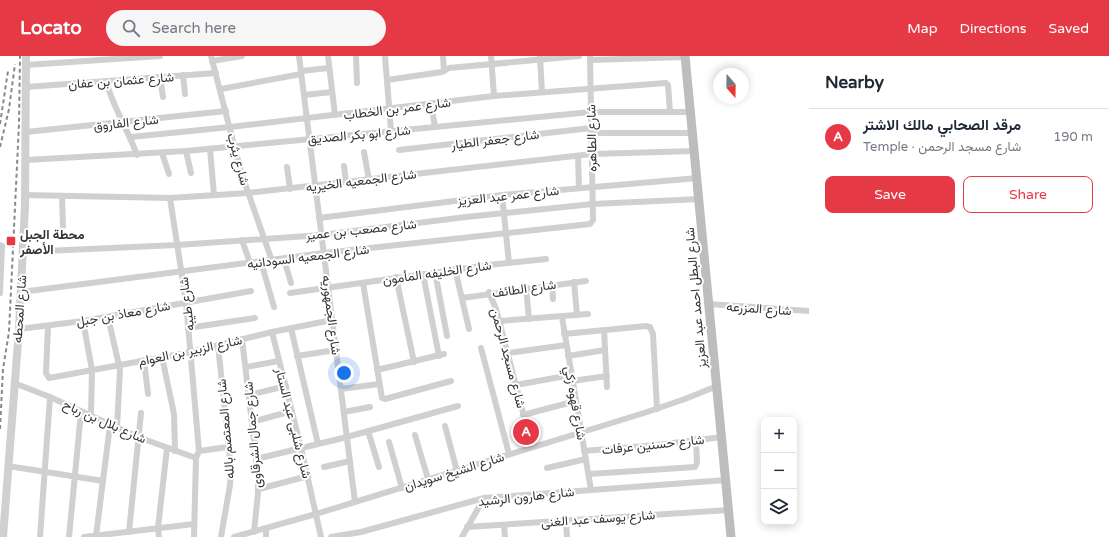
<!DOCTYPE html>
<meta charset="utf-8">
<style>
body{margin:0;font-family:"Varela Round",Vazirmatn,sans-serif;background:#f6f6f7;color:#1f2937}
.controls{position:absolute;right:12px;bottom:12px;display:grid;overflow:hidden;border-radius:8px;box-shadow:0 2px 10px #0003}
.controls button{width:36px;height:36px;display:grid;place-items:center;padding:0;border:0;border-bottom:1px solid #e0e1e3;background:#fff;color:#1f2937;font:20px sans-serif}
.compass{position:absolute;left:713px;top:12px;width:36px;height:36px;border-radius:50%;background:#fff;box-shadow:0 2px 10px #0003;rotate:160deg}
.you{position:absolute;left:344px;top:317px;width:14px;height:14px;margin:-10px;border:3px solid #fff;border-radius:50%;background:#1a73e8;box-shadow:0 0 0 6px #1a73e833}
.badge{display:grid;place-items:center;width:26px;height:26px;border-radius:50%;background:#e63946;color:#fff;font-size:13px;font-weight:700}
.pin{position:absolute;translate:-50% -50%;border:2px solid #fff;box-shadow:0 1px 4px #0006}
.list{margin:0;padding:0;list-style:none}
h2{display:flex;justify-content:space-between;align-items:center;height:52px;margin:0;padding:0 16px;font-size:17px}
h2 small{font-size:13px;font-weight:400;color:#747a83}
.list li{display:grid;grid-template-columns:26px 1fr auto;gap:12px;align-items:center;box-sizing:border-box;height:56px;padding:0 16px;border-top:1px solid #e0e1e3}
.list b{display:block;font-size:15px;white-space:nowrap}
.list p{margin:0;font-size:13px;white-space:nowrap;color:#747a83}
.list em{font-size:13px;font-style:normal;color:#747a83}
.actions{display:flex;gap:8px;padding:12px 16px}
.actions a{flex:1;padding:9px 0;border:1px solid #e63946;border-radius:8px;text-align:center;font-size:14px;color:#e63946}
.actions .main{background:#e63946;color:#fff}
.icon{flex:none;width:22px;height:22px;fill:none;stroke:currentColor;stroke-width:2;stroke-linecap:round;stroke-linejoin:round}
.map{position:relative;flex:none;width:809px;height:481px;overflow:hidden}
header{display:flex;align-items:center;gap:24px;box-sizing:border-box;height:56px;padding:0 20px;background:#e63946;color:#fff}
header strong{font-size:19px}
nav{display:flex;gap:22px;margin-inline-start:auto;font-size:14px}
.search{width:280px;height:36px;background:#f6f6f7;display:flex;align-items:center;gap:10px;box-sizing:border-box;padding:0 14px;border-radius:22px;color:#747a83;font-size:15px}
main{display:flex}
aside{flex:1;background:#fff}
.map>svg:first-child{display:block}
</style>
<header>
<strong>Locato</strong>
<div class="search"><svg class="icon" aria-label="search" viewBox="0 0 24 24"><circle cx="10" cy="10" r="6"/><path d="M15 15l6 6"/></svg>Search here</div>
<nav><a>Map</a><a>Directions</a><a>Saved</a></nav>
</header>
<main>
<div class="map">
<svg width="809" height="481" viewBox="0 0 809 481">
<rect width="100%" height="100%" fill="#fff"/>
<g fill="none" stroke-linecap="round" stroke-linejoin="round">
<g stroke="#d0d0d0" stroke-width="6">
<path d="M 211,0 L 241,116 L 272,205"/>
<path d="M 299,0 L 355,446"/>
<path d="M 328,0 L 335,59"/>
<path d="M 356,0 L 357,27"/>
<path d="M 385,0 L 391,75"/>
<path d="M 443,0 L 444,15"/>
<path d="M 491,0 L 494,40"/>
<path d="M 540,1 L 542,36"/>
<path d="M 590,4 L 685,1"/>
<path d="M 212,5 L 242,0"/>
<path d="M 26,9 L 160,0"/>
<path d="M 301,15 L 329,12"/>
<path d="M 183,19 L 185,38"/>
<path d="M 160,21 L 163,41"/>
<path d="M 387,24 L 442,16 L 449,12 L 579,0"/>
<path d="M 106,25 C 113,51 128,74 137,99"/>
<path d="M 26,31 L 216,17"/>
<path d="M 221,33 L 301,18"/>
<path d="M 304,39 L 332,36"/>
<path d="M 431,47 L 435,71"/>
<path d="M 26,76 L 226,55"/>
<path d="M 591,77 L 694,77"/>
<path d="M 131,81 L 230,71 L 494,40 L 666,27 L 668,29 L 670,56"/>
<path d="M 210,93 L 214,139"/>
<path d="M 399,94 L 591,72"/>
<path d="M 186,95 L 191,117"/>
<path d="M 364,96 L 369,124"/>
<path d="M 162,97 L 169,118"/>
<path d="M 578,100 L 579,132"/>
<path d="M 26,104 L 186,95 L 591,56 L 692,56"/>
<path d="M 344,110 L 346,126"/>
<path d="M 287,111 L 290,133"/>
<path d="M 25,139 L 170,142 L 248,137 L 592,98 L 695,95"/>
<path d="M 502,139 L 509,207"/>
<path d="M 62,140 L 63,170"/>
<path d="M 170,142 L 186,246 L 199,395 L 196,402 L 194,481"/>
<path d="M 319,162 L 502,139 L 698,122"/>
<path d="M 242,184 L 250,207"/>
<path d="M 0,189 L 2,190 L 0,237"/>
<path d="M 23,196 L 177,189 L 321,179 L 466,161 L 593,148 L 700,143"/>
<path d="M 284,203 L 291,227"/>
<path d="M 261,206 L 274,251"/>
<path d="M 455,213 L 469,273"/>
<path d="M 435,216 L 447,280"/>
<path d="M 423,218 L 439,300"/>
<path d="M 396,221 L 414,306"/>
<path d="M 574,226 L 577,259"/>
<path d="M 363,227 L 382,342 L 385,343 L 451,325"/>
<path d="M 552,228 L 553,243"/>
<path d="M 526,231 L 529,263"/>
<path d="M 21,236 L 324,197 L 590,168 L 593,164 L 590,0"/>
<path d="M 489,236 L 496,253 L 532,391"/>
<path d="M 290,237 L 489,209 L 546,203"/>
<path d="M 462,242 L 586,225"/>
<path d="M 708,248 L 809,255"/>
<path d="M 108,261 L 120,314 L 117,372"/>
<path d="M 562,261 L 591,434"/>
<path d="M 83,265 L 92,314 L 91,360"/>
<path d="M 500,265 L 588,258"/>
<path d="M 48,270 L 46,317 L 49,322 L 191,296 L 272,276 L 332,264"/>
<path d="M 188,272 L 255,262"/>
<path d="M 291,272 L 318,388"/>
<path d="M 19,273 L 83,265 L 251,235"/>
<path d="M 604,274 L 607,331"/>
<path d="M 272,276 L 301,392 L 321,481"/>
<path d="M 564,278 L 646,270 L 650,271 L 653,278 L 657,353"/>
<path d="M 242,283 L 258,419 L 258,437 L 254,476"/>
<path d="M 218,289 L 231,413 L 230,429 L 221,481"/>
<path d="M 481,292 L 509,398"/>
<path d="M 508,297 L 566,289"/>
<path d="M 297,300 L 336,294"/>
<path d="M 568,300 L 605,294"/>
<path d="M 162,301 L 174,358 L 175,395"/>
<path d="M 144,304 L 148,338"/>
<path d="M 246,311 L 279,305"/>
<path d="M 377,314 L 444,298"/>
<path d="M 572,325 L 607,320"/>
<path d="M 14,327 L 50,341 L 138,381 L 196,402"/>
<path d="M 516,329 L 571,319"/>
<path d="M 341,333 L 379,328"/>
<path d="M 249,339 L 286,330"/>
<path d="M 344,356 L 370,351"/>
<path d="M 523,359 L 576,345"/>
<path d="M 252,366 L 292,355"/>
<path d="M 445,370 L 457,415"/>
<path d="M 368,375 L 379,411"/>
<path d="M 415,379 L 428,423"/>
<path d="M 389,386 L 402,432"/>
<path d="M 199,395 L 228,391"/>
<path d="M 584,395 L 657,389 L 722,381"/>
<path d="M 256,403 L 347,381 L 458,350"/>
<path d="M 8,410 L 103,425"/>
<path d="M 324,411 L 350,405"/>
<path d="M 547,412 L 586,403"/>
<path d="M 589,418 L 695,411 L 697,407 L 696,383"/>
<path d="M 259,433 L 308,420"/>
<path d="M 566,465 L 567,481"/>
<path d="M 504,469 L 505,481"/>
<path d="M 467,471 L 729,454"/>
<path d="M 129,476 L 141,357"/>
<path d="M 96,480 L 110,369"/>
<path d="M 40,481 L 50,341"/>
<path d="M 69,481 L 81,356"/>
<path d="M 84,481 L 194,468"/>
<path d="M 159,481 L 158,472 L 167,392"/>
<path d="M 234,481 L 316,458 L 644,357 L 685,343 L 717,330"/>
<path d="M 266,481 L 266,472"/>
<path d="M 331,481 L 361,476 L 484,442 L 726,424"/>
<path d="M 462,481 L 484,442"/>
</g>
<path stroke="#d0d0d0" stroke-width="8" d="M 3,481 L 19,273 L 25,150 L 26,0"/>
<path stroke="#bdbdbd" stroke-width="9" d="M 685,0 L 731,481"/>
<g stroke="#888" stroke-width="2" stroke-dasharray="4 3" stroke-linecap="butt">
<path d="M 0,68 L 8,15"/>
<path d="M 0,91 L 9,53 L 15,8"/>
<path d="M 0,373 L 3,313 L 9,276 L 19,68 L 20,0"/>
</g>
</g>
<rect fill="#e63946" stroke="#fff" stroke-width="1.5" x="6" y="180" width="10" height="10" rx="2"/>
<g text-anchor="middle" stroke-width="4" stroke-linejoin="round" paint-order="stroke">
<g font-size="13" fill="#333" stroke="#fff">
<text transform="translate(121 24) rotate(-4)" y="5">شارع عثمان بن عفان</text>
<text transform="translate(397 52) rotate(-7)" y="5">شارع عمر بن الخطاب</text>
<text transform="translate(126 66) rotate(-6)" y="5">شارع الفاروق</text>
<text transform="translate(359 78) rotate(-5)" y="5">شارع ابو بكر الصديق</text>
<text transform="translate(591 82) rotate(-91)" y="5">شارع الطاهره</text>
<text transform="translate(495 83) rotate(-7)" y="5">شارع جعفر الطيار</text>
<text transform="translate(239 103) rotate(75)" y="5">شارع يثرب</text>
<text transform="translate(361 124) rotate(-7)" y="5">شارع الجمعيه الخيريه</text>
<text transform="translate(508 139) rotate(-6)" y="5">شارع عمر عبد العزيز</text>
<text transform="translate(361 173) rotate(-6)" y="5">شارع مصعب بن عمير</text>
<text transform="translate(308 200) rotate(-7)" y="5">شارع الجمعيه السودانيه</text>
<text transform="translate(437 216) rotate(-8)" y="5">شارع الخليفه المأمون</text>
<text transform="translate(524 232) rotate(-8)" y="5">شارع الطائف</text>
<text transform="translate(695 242) rotate(-95)" y="5">شارع البطل احمد عبد العزيز</text>
<text transform="translate(186 248) rotate(-97)" y="5">شارع طيبه</text>
<text transform="translate(759 252) rotate(4)" y="5">شارع المزرعه</text>
<text transform="translate(19 253) rotate(-86)" y="5">شارع المحطه</text>
<text transform="translate(123 257) rotate(-10)" y="5">شارع معاذ بن جبل</text>
<text transform="translate(332 259) rotate(83)" y="5">شارع الجمهوريه</text>
<text transform="translate(190 294) rotate(-12)" y="5">شارع الزبير بن العوام</text>
<text transform="translate(509 302) rotate(75)" y="5">شارع مسجد الرحمن</text>
<text transform="translate(576 347) rotate(80)" y="5">شارع قهوه زكي</text>
<text transform="translate(105 365) rotate(24)" y="5">شارع بلال بن رباح</text>
<text transform="translate(294 367) rotate(76)" y="5">شارع شلبى عبد الستار</text>
<text transform="translate(225 373) rotate(-95)" y="5">شارع المعتصم بالله</text>
<text transform="translate(252 379) rotate(-95)" y="5">شارع جمال الشرقاوى</text>
<text transform="translate(653 388) rotate(-6)" y="5">شارع حسنين عرفات</text>
<text transform="translate(454 415) rotate(-17)" y="5">شارع الشيخ سويدان</text>
<text transform="translate(526 440) rotate(-6)" y="5">شارع هارون الرشيد</text>
<text transform="translate(598 462) rotate(-4)" y="5">شارع يوسف عبد الغنى</text>
</g>
<g font-size="13" font-weight="bold" fill="#333" stroke="#fff" text-anchor="start">
<text x="20" y="183">محطة الجبل<tspan x="20" dy="15">الأصفر</tspan></text>
</g>
</g>
</svg>
<div class="controls">
<button>+</button>
<button>−</button>
<button><svg class="icon" aria-label="layers" viewBox="0 0 24 24"><path d="M12 4l9 5-9 5-9-5zM3 14l9 5 9-5"/></svg></button>
</div>
<svg class="compass" viewBox="-18 -18 36 36"><path d="M0-13l5 13h-10z" fill="#e53935"/><path d="M0 13l5-13h-10z" fill="#747a83"/></svg>
<div class="you"></div>
<div class="pin badge" style="left:526px;top:376px">A</div>
</div>
<aside>
<h2>Nearby<small></small></h2>
<ul class="list">
<li><span class="badge">A</span><div><b>مرقد الصحابي مالك الاشتر</b><p>Temple · شارع مسجد الرحمن</p></div><em>190 m</em></li>
</ul>
<div class="actions"><a class="main">Save</a><a>Share</a></div>
</aside>
</main>
